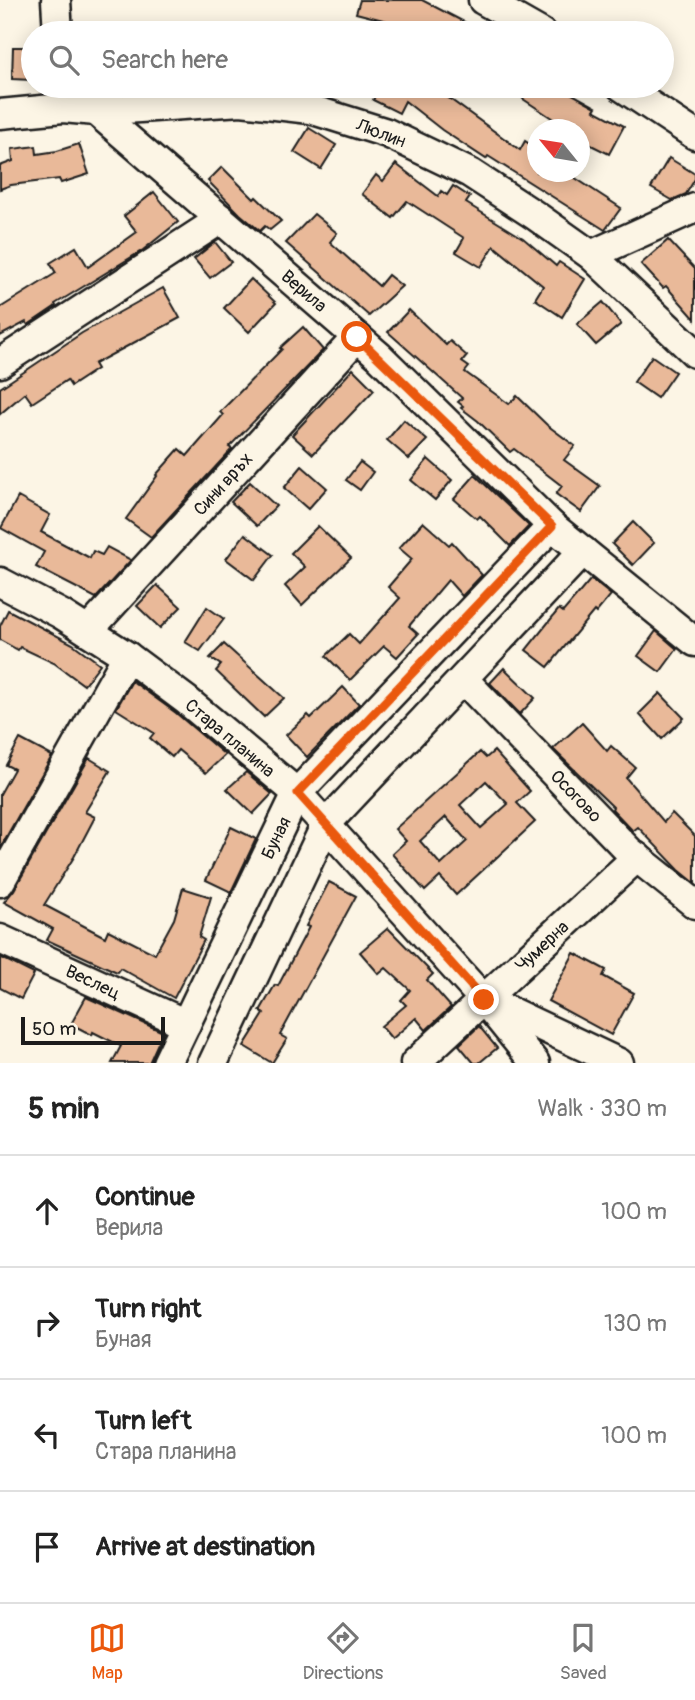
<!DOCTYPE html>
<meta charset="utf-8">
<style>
body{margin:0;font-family:Pangolin,sans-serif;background:#f2f2f2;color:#222}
.compass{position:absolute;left:527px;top:119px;width:63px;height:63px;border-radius:50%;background:#fff;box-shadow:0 4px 18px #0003;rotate:300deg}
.scale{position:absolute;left:21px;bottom:18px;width:144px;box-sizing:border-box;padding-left:7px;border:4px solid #1c1c1c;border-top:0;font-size:19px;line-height:24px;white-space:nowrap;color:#1c1c1c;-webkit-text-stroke:5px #fcf5e5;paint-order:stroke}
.stop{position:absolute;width:21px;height:21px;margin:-16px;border:5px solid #ea580c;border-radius:50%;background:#fff}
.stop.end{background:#ea580c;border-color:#fff;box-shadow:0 2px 7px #0008}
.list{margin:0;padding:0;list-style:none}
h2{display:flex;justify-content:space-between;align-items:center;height:91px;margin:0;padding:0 28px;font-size:30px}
h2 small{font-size:23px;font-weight:400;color:#767676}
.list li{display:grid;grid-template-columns:46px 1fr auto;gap:21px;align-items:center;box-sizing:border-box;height:112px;padding:0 28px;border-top:2px solid #e0e0e0}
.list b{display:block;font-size:26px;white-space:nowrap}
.list p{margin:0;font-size:23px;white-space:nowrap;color:#767676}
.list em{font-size:23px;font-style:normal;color:#767676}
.icon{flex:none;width:38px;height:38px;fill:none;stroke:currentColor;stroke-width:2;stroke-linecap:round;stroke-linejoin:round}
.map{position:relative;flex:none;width:695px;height:1063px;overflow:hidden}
.search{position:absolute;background:#fff;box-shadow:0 4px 18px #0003;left:21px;right:21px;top:21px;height:77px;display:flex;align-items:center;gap:18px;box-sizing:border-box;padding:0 24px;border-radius:38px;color:#767676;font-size:26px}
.sheet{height:539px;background:#fff}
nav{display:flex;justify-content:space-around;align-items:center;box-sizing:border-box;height:98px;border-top:2px solid #e0e0e0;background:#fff;font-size:19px;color:#767676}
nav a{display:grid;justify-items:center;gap:4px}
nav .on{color:#ea580c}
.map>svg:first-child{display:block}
</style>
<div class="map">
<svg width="695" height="1063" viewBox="0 0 695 1063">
<rect width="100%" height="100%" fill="#fcf5e5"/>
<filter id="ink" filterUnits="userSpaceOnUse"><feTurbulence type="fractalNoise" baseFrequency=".0143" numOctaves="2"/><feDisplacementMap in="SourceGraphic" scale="14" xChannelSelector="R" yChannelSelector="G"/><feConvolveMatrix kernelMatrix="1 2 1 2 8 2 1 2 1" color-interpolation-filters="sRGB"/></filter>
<g filter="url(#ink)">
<g fill="#e9b999" stroke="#1c1c1c" stroke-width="2" fill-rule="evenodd">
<path d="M 360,0 L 422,0 L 466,23 L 460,33 L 409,33 L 397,27 L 399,24 L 356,13 Z"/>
<path d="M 13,47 L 33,47 L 33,72 L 31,72 L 31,80 L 12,79 Z"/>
<path d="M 380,86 L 432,86 L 520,150 L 525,141 L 537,149 L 537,172 L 566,172 L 621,208 L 605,230 L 488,156 L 486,159 L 442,130 L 405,101 L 399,113 L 373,100 Z"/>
<path d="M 512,86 L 558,86 L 596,107 L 594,110 L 624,126 L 609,154 L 585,142 L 587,139 L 579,135 L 579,130 L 570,130 L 523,99 L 525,95 Z"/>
<path d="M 309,128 L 336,145 L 321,169 L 294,152 Z"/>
<path d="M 79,144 L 89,174 L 61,183 L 59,179 L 11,185 L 0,189 L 0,166 L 13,161 L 12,149 L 36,146 L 37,154 L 57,151 Z"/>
<path d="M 669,158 L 695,174 L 695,179 L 686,194 L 672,200 L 651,188 Z"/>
<path d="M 396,164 L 438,196 L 441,191 L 447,195 L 453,186 L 470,197 L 466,203 L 523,238 L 556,266 L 559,262 L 585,279 L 562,317 L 535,299 L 543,286 L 494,246 L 481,267 L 456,252 L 464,238 L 407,201 L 393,218 L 362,194 L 376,175 L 383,181 Z"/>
<path d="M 222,167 L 254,199 L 256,197 L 281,221 L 270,230 L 265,226 L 260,231 L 240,214 L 208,181 Z"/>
<path d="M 154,192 L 178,222 L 143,250 L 55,304 L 56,306 L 28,325 L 26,322 L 0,336 L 0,308 L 56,273 L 50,263 L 76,247 L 88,267 L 137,232 L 124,216 Z"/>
<path d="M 314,214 L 337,233 L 330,242 L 379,286 L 388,275 L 402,286 L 369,316 L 286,243 Z"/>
<path d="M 668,240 L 695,269 L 695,319 L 666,286 L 663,288 L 641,264 Z"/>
<path d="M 215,242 L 231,262 L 210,278 L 194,259 Z"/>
<path d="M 251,279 L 276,303 L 249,332 L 224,308 Z"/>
<path d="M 163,288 L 180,318 L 94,364 L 97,369 L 71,386 L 67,380 L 32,403 L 25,393 L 0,414 L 0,388 L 82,333 Z"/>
<path d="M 603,302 L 621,324 L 596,345 L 577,324 Z"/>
<path d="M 409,310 L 446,345 L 450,341 L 467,356 L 462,362 L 469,367 L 465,372 L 509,404 L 517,396 L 547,425 L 575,446 L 564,460 L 600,486 L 581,512 L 556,494 L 562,486 L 514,449 L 510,452 L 478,421 L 461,408 L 463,406 L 458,402 L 462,398 L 388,332 Z"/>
<path d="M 303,327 L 323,350 L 229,447 L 232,449 L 151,537 L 126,519 L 157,476 L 156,475 L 179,449 L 187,456 L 223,415 L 220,412 L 282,349 L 280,348 Z"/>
<path d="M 652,356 L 675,372 L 657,398 L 634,382 Z"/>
<path d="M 353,369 L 374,390 L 313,454 L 292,435 Z"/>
<path d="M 404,420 L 427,440 L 409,459 L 387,440 Z"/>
<path d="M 428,459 L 452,480 L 435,500 L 411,480 Z"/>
<path d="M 360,462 L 373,472 L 360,490 L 346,480 Z"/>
<path d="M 302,466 L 327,488 L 308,509 L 284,488 Z"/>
<path d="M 475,475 L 529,526 L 510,546 L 480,516 L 477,519 L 454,499 Z"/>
<path d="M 250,482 L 276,506 L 257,526 L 231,502 Z"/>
<path d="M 18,497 L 50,515 L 41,532 L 90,558 L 93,551 L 102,555 L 107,547 L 131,560 L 96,598 L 36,567 L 44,552 L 1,528 Z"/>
<path d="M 423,522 L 449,545 L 452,542 L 482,575 L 462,596 L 448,580 L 409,626 L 418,634 L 397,657 L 384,646 L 350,680 L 326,656 L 349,634 L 359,644 L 400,598 L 388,587 L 412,559 L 399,548 Z"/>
<path d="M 633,522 L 654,543 L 633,565 L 612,544 Z"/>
<path d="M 318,526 L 351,558 L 302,605 L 285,586 L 305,567 L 291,553 Z"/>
<path d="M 245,534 L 273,555 L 254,580 L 226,559 Z"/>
<path d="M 591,579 L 611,595 L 596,613 L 594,611 L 548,667 L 526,650 L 559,609 L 563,612 Z"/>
<path d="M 157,585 L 181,607 L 160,628 L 137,606 Z"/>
<path d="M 207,607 L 224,619 L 200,651 L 185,642 Z"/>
<path d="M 8,610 L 73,644 L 100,664 L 84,685 L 54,663 L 20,647 L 18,650 L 0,640 L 0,626 Z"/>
<path d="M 656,631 L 677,649 L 660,672 L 638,656 Z"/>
<path d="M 224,644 L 284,698 L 264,717 L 216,671 L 221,665 L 210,658 Z"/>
<path d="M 504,668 L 535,698 L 520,714 L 490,683 Z"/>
<path d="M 132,681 L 176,713 L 225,755 L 206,773 L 178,750 L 172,757 L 150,738 L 154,733 L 116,709 Z"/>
<path d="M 343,687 L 359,704 L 307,757 L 286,735 L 308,715 L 311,718 Z"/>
<path d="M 660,693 L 684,718 L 662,739 L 639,714 Z"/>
<path d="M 582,723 L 607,751 L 611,746 L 635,767 L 626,778 L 664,822 L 672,813 L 695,836 L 695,883 L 679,870 L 638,827 L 633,831 L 612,809 L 613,807 L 553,749 Z"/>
<path d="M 20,739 L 52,756 L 0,848 L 0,794 L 14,769 L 6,765 Z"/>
<path d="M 494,751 L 530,791 L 517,803 L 535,822 L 456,895 L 440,877 L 425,891 L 392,854 L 406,841 L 395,829 L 480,752 L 486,758 ZM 486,781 L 508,804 L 481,828 L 460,805 ZM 446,817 L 467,841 L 441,865 L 420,841 Z"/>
<path d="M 89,758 L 110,771 L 85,812 L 95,817 L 74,857 L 44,905 L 105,937 L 108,930 L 155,954 L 174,919 L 183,888 L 211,897 L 199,937 L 204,940 L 174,998 L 120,968 L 117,972 L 47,940 L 53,929 L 4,902 L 14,890 Z"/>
<path d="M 246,772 L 272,794 L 253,814 L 227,789 Z"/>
<path d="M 231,827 L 256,839 L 231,892 L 206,880 Z"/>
<path d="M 329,882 L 356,896 L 280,1035 L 287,1039 L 272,1063 L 244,1046 L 264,1014 L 260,1011 L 275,985 L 278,986 L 309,927 L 306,926 Z"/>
<path d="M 388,928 L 433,974 L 427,980 L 451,1007 L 426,1030 L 416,1018 L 392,1039 L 381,1026 L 406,1005 L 401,1000 L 410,990 L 386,968 L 379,974 L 360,952 Z"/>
<path d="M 574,953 L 606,970 L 603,976 L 634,993 L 611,1035 L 548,1001 Z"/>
<path d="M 0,957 L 34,974 L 21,999 L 0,988 Z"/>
<path d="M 86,997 L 163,1032 L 149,1063 L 112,1063 L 121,1046 L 93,1032 L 92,1035 L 71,1024 Z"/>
<path d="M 479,1026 L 497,1048 L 479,1063 L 474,1063 L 459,1045 Z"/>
</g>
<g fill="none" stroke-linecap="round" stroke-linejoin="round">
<defs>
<g id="minor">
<path d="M 56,0 L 58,33"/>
<path d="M 483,0 L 541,33"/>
<path d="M 621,86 L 695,135"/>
<path d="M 96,111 L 379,356 L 552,526 L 695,642"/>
<path d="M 0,114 L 63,108 L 96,111 L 241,101 L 310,109 L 387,133 L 470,173 L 536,216 L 591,255 L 695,353"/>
<path d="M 591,255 L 695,208"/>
<path d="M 0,363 L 221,219"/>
<path d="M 0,582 L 61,614 L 127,656 L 186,700 L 297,793 L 484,1000 L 535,1063"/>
<path d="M 88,631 L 357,337"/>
<path d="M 464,680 L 629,851 L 695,904"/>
<path d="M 0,882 L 127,656"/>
<path d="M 0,939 L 186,1024"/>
<path d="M 490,1002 L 619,1063"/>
<path d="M 167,1063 L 297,793 L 552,526"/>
<path d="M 213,1063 L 326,824 L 583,551"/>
<path d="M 415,1063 L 637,857"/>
</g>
</defs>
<use href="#minor" stroke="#1c1c1c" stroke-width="33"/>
<use href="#minor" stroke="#fcf5e5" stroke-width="28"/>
</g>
</g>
<g fill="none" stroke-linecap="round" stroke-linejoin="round" filter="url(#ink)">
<path stroke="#ea580c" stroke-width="9" d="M 357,337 L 552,526 L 298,793 L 484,1000"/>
</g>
<g text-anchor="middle" stroke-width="7" stroke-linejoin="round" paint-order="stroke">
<g font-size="18" fill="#1c1c1c" stroke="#fcf5e5">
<text transform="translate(381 133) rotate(21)" y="6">Люлин</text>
<text transform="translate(304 291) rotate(41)" y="6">Верила</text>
<text transform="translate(223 484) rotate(-48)" y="6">Сини връх</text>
<text transform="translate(230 738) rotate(40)" y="6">Стара планина</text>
<text transform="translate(576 796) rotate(46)" y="6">Осогово</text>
<text transform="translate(276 838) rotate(-64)" y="6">Буная</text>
<text transform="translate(542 946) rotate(-43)" y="6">Чумерна</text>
<text transform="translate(93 982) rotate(25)" y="6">Веслец</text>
</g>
</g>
</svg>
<svg class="compass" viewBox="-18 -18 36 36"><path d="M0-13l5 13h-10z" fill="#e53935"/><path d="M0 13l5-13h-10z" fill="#767676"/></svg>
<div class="scale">50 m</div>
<div class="stop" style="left:357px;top:337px"></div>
<div class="stop end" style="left:484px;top:1000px"></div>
<div class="search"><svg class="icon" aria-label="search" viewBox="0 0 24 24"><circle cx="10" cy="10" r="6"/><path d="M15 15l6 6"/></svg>Search here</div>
</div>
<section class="sheet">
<h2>5 min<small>Walk · 330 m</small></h2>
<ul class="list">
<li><svg class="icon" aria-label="ahead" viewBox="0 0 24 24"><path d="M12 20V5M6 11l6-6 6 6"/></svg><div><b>Continue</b><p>Верила</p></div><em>100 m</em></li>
<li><svg class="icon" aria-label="right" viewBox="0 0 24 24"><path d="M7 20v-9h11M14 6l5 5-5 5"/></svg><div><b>Turn right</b><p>Буная</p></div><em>130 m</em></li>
<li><svg class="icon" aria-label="left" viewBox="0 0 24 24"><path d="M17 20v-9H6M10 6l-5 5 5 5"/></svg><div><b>Turn left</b><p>Стара планина</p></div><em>100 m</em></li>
<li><svg class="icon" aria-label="arrive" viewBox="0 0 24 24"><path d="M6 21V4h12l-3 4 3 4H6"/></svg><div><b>Arrive at destination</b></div></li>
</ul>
</section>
<nav>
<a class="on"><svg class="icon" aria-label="map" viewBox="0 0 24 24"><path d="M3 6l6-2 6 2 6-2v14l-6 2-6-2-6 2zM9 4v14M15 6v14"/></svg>Map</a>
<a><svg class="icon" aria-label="directions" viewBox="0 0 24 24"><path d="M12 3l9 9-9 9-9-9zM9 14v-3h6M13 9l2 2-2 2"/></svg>Directions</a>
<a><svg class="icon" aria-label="saved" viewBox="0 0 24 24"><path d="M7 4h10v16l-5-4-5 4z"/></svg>Saved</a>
</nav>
